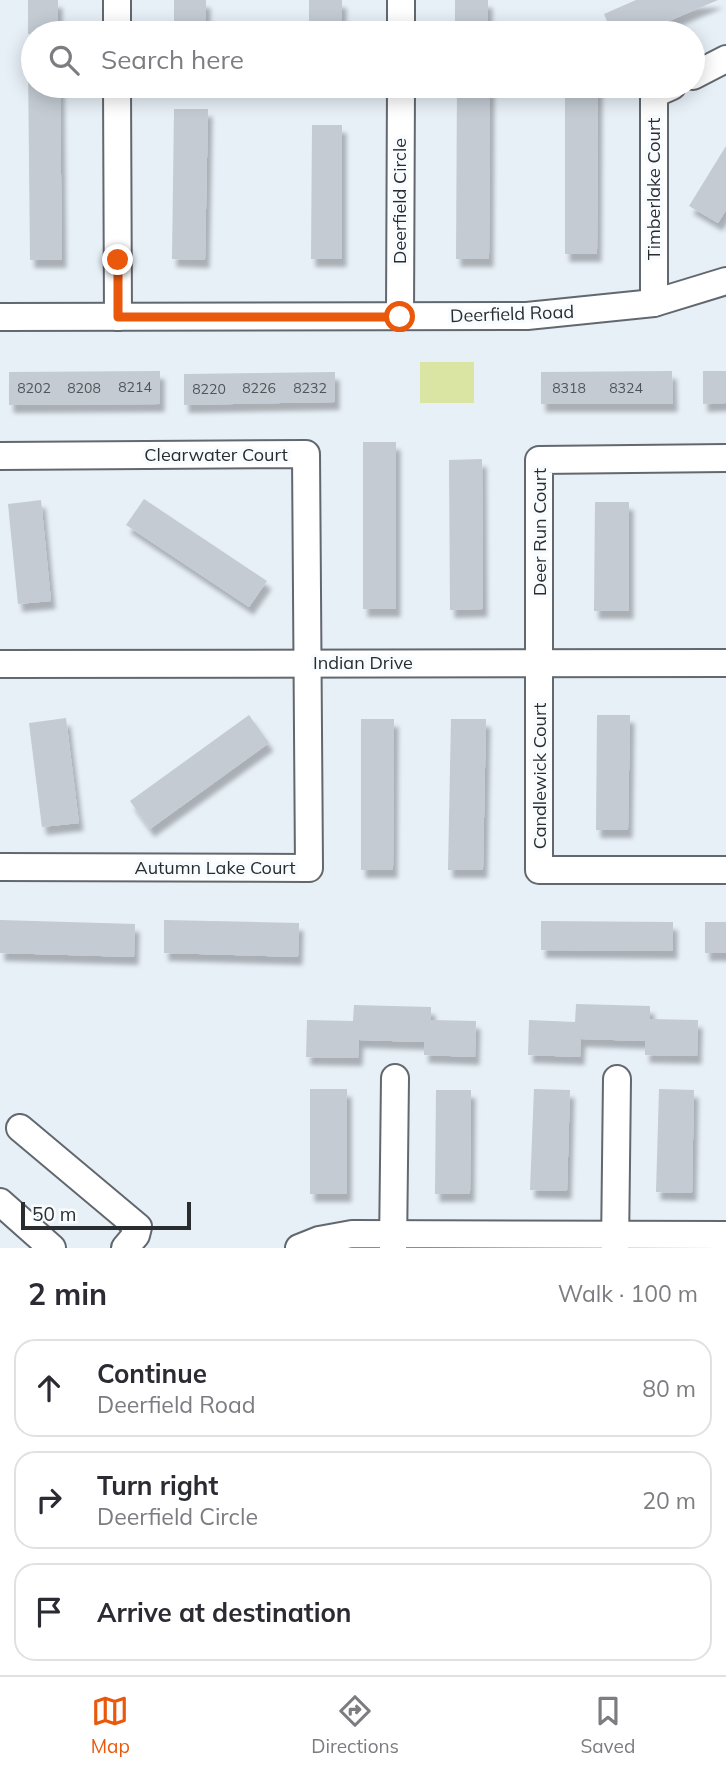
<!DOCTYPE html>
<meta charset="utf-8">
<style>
body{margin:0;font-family:Mulish,sans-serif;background:#f7f7f7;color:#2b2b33}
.scale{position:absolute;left:21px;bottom:18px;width:170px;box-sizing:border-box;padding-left:7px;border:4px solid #2a2d30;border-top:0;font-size:19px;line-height:24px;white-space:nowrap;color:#2a2d30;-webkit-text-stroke:5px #f8fcff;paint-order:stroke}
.stop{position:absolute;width:21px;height:21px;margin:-16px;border:5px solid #ea580c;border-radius:50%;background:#fff}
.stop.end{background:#ea580c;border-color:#fff;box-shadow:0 2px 7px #0008}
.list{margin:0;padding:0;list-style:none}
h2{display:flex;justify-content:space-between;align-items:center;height:91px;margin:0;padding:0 28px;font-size:30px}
h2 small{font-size:23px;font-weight:400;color:#7c7c81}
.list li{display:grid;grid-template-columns:46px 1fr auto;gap:21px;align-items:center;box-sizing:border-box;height:98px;margin:0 14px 14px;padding:0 14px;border:2px solid #e1e1e2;border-radius:21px}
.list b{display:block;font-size:26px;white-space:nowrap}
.list p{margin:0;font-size:23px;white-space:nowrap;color:#7c7c81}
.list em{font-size:23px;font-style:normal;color:#7c7c81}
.icon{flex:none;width:38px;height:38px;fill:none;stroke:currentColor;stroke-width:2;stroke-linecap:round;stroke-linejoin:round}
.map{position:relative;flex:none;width:726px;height:1248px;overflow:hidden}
.search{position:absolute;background:#fff;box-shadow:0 4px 18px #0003;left:21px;right:21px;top:21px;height:77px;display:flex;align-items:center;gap:18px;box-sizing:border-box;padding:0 24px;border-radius:38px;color:#7c7c81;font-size:26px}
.sheet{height:427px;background:#fff}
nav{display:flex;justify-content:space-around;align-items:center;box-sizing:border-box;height:98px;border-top:2px solid #e1e1e2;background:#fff;font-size:19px;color:#7c7c81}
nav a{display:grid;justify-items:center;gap:4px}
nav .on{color:#ea580c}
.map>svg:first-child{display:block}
</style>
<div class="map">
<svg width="726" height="1248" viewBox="0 0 726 1248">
<defs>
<filter id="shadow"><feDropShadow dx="4.5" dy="8" stdDeviation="2" flood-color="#0004"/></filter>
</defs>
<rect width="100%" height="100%" fill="#e7eff7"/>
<rect fill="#dae5a3" x="420" y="362" width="54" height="41"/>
<g fill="#c4cbd3" filter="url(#shadow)">
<path d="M 28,0 L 58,0 L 58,33 L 28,34 Z"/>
<rect x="174" y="0" width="32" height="33"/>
<rect x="309" y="0" width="33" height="33"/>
<rect x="455" y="0" width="33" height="33"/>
<path d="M 636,0 L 718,0 L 641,33 L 612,33 L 604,14 Z"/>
<path d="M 28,60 L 33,60 L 33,86 L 60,86 L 62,260 L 30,260 Z"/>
<path d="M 457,86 L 490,86 L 489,259 L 456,259 Z"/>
<path d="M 565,86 L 598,86 L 597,254 L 565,254 Z"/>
<path d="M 174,109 L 208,109 L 205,260 L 172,259 Z"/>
<path d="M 312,125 L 342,125 L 342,259 L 311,259 Z"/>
<path d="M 726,146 L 726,210 L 718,223 L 689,206 Z"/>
<path d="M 160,371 L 160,404 L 9,405 L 9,372 Z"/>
<path d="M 672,371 L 673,404 L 541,404 L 541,372 Z"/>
<path d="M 703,371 L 726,371 L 726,403 L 703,404 Z"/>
<path d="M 335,372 L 335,402 L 184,405 L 184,374 Z"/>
<rect x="363" y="442" width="33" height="167"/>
<path d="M 482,459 L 483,609 L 450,610 L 449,460 Z"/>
<path d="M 144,499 L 267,581 L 249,607 L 126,525 Z"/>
<path d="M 41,500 L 51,601 L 18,604 L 8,504 Z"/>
<path d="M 595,502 L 629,502 L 629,611 L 594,611 Z"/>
<path d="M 249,715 L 269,743 L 150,829 L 130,801 Z"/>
<path d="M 597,715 L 630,715 L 628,830 L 596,830 Z"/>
<path d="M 66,718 L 79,823 L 42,827 L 29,723 Z"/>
<path d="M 361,719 L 394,719 L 393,870 L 361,870 Z"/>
<path d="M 451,719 L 486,719 L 483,870 L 448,870 Z"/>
<path d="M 0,920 L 135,924 L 134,957 L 0,953 Z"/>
<path d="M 164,920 L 299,923 L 298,957 L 164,953 Z"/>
<path d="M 541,921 L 673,922 L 673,951 L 541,950 Z"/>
<rect x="705" y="922" width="21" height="31"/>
<path d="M 576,1004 L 650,1006 L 650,1019 L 698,1020 L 697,1056 L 645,1055 L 645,1041 L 581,1039 L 580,1057 L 528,1055 L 529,1020 L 575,1022 Z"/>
<path d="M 354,1005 L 431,1007 L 431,1020 L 476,1021 L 475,1057 L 424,1055 L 424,1042 L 359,1040 L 358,1058 L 306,1057 L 307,1020 L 353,1021 Z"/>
<rect x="310" y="1089" width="37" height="105"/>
<path d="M 534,1089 L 570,1090 L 567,1191 L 530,1190 Z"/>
<path d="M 659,1089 L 694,1090 L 692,1193 L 656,1192 Z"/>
<path d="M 436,1090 L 471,1090 L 470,1194 L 435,1194 Z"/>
</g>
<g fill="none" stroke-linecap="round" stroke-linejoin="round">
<defs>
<g id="minor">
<path d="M 117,0 L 117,33"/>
<path d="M 401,33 L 401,0"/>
<path d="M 693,76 L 726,59"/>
<path d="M 117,86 L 118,317"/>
<path d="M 654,303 L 654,94 L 672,86"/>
<path d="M 0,317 L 527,316 L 654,303 L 726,281"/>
<path d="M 400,317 L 401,86"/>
<path d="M 0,456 L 306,454 L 309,868 L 0,867"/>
<path d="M 726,458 L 539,460 L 539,870 L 726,870"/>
<path d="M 0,664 L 726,663"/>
<path d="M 20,1128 L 138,1227 L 136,1235 L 125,1248"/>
<path d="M 0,1202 L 52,1248"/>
<path d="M 299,1248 L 319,1240 L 352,1234 L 726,1235"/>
<path d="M 393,1248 L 395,1078"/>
<path d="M 615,1248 L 617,1079"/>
</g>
</defs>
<use href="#minor" stroke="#62686f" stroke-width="30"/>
<use href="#minor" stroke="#fff" stroke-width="26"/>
</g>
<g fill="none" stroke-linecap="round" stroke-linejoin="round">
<path stroke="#ea580c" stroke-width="9" d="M 118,260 L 118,317 L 400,317"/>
</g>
<g text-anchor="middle" stroke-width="7" stroke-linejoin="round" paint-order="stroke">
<g font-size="14" fill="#505459">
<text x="135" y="392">8214</text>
<text x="34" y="393">8202</text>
<text x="84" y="393">8208</text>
<text x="259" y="393">8226</text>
<text x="310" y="393">8232</text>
<text x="569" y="393">8318</text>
<text x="626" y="393">8324</text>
<text x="209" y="394">8220</text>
</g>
<g font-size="18" fill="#2a2d30" stroke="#f8fcff">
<text transform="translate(654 189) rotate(-90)" y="6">Timberlake Court</text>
<text transform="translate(400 201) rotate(-90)" y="6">Deerfield Circle</text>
<text transform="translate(512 314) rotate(-2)" y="6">Deerfield Road</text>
<text x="216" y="461">Clearwater Court</text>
<text transform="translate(540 532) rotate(-90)" y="6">Deer Run Court</text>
<text x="363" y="669">Indian Drive</text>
<text transform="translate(540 776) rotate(-90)" y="6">Candlewick Court</text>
<text x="215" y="874">Autumn Lake Court</text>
</g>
</g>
</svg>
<div class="scale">50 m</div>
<div class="stop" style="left:400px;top:317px"></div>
<div class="stop end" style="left:118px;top:260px"></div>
<div class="search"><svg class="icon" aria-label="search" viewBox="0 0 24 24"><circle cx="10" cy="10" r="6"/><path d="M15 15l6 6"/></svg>Search here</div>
</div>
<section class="sheet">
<h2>2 min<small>Walk · 100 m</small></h2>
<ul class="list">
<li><svg class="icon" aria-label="ahead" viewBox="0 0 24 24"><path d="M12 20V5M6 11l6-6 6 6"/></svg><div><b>Continue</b><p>Deerfield Road</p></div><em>80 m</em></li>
<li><svg class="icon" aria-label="right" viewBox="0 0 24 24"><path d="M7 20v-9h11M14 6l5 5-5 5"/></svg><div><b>Turn right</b><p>Deerfield Circle</p></div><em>20 m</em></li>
<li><svg class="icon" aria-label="arrive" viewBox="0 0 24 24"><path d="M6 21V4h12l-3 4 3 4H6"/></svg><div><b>Arrive at destination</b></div></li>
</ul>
</section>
<nav>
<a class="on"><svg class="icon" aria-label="map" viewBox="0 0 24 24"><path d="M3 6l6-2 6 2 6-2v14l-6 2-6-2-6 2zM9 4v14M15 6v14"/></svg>Map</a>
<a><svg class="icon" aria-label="directions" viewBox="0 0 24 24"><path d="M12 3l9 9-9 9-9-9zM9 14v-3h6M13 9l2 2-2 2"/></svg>Directions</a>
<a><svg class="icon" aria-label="saved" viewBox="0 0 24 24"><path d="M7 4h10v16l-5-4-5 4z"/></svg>Saved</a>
</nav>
